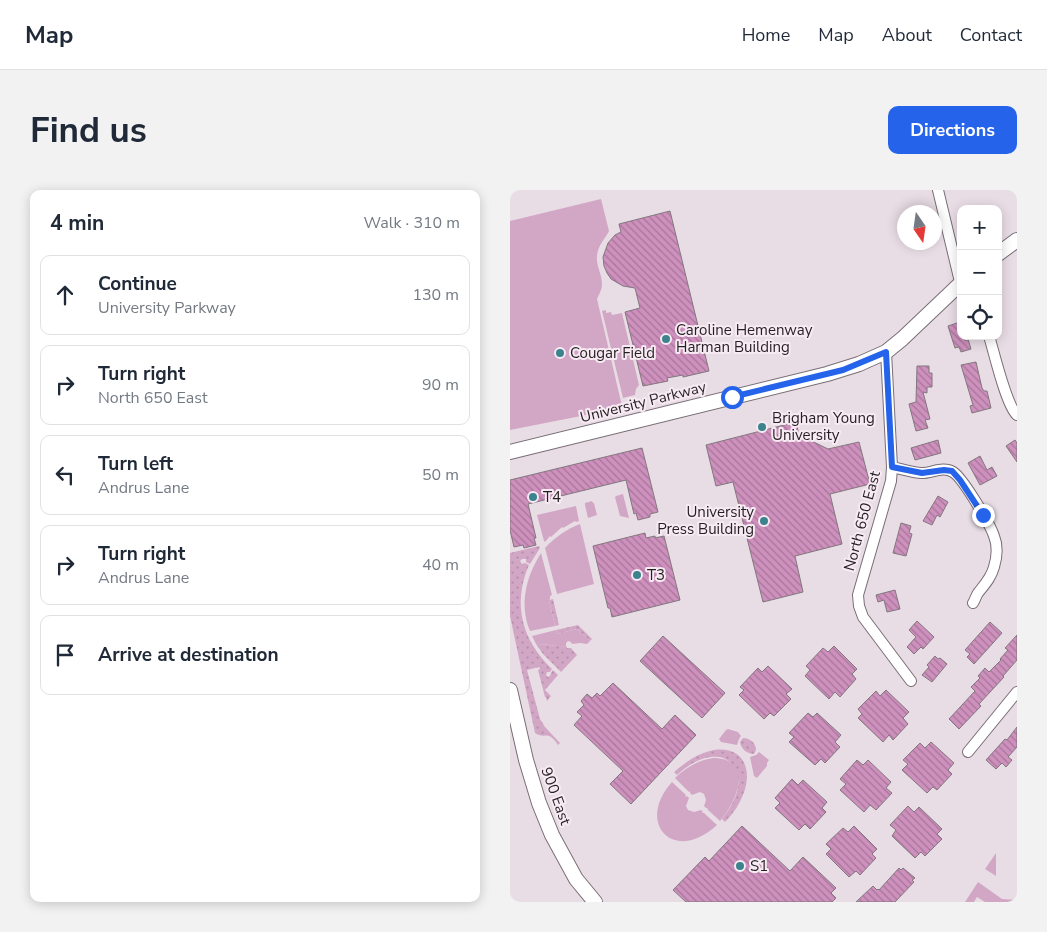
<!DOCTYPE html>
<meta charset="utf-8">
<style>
body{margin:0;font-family:"Nunito Sans",sans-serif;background:#f2f2f3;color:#1f2937}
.controls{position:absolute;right:15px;top:15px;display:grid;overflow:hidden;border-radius:10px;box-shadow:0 2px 12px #0003}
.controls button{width:45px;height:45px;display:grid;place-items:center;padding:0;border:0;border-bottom:1px solid #e0e1e3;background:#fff;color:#1f2937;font:25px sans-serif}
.compass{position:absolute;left:387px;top:15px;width:45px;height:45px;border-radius:50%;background:#fff;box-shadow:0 2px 12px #0003;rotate:167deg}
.stop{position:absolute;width:15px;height:15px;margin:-11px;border:4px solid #2563eb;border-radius:50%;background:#fff}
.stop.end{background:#2563eb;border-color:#fff;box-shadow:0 1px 5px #0008}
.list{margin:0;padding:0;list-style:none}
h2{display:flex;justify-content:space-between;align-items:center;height:65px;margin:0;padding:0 20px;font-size:21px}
h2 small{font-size:16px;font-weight:400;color:#747a83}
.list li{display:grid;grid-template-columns:32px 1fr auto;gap:15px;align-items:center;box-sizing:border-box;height:80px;margin:0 10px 10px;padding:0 10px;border:1px solid #e0e1e3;border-radius:10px}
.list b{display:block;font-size:19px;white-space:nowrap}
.list p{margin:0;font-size:16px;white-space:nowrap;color:#747a83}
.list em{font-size:16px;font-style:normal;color:#747a83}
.icon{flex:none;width:28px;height:28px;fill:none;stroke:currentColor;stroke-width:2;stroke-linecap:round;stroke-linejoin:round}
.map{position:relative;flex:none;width:507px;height:712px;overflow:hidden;border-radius:10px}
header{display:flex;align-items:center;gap:30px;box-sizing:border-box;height:70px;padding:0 25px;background:#fff;border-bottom:1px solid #e0e1e3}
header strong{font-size:24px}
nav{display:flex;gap:28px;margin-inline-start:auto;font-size:18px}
.intro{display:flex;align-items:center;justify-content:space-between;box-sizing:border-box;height:120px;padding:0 30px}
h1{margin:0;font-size:35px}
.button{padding:12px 22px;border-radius:10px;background:#2563eb;color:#fff;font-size:18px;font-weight:700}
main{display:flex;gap:30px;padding:0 30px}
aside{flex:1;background:#fff;border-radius:10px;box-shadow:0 2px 12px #0003}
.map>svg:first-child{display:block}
</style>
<header>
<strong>Map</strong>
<nav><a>Home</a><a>Map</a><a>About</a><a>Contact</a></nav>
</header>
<div class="intro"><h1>Find us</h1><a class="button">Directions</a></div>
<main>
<aside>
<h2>4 min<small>Walk · 310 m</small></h2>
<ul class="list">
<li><svg class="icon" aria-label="ahead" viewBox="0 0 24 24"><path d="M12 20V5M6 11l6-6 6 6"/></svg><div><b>Continue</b><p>University Parkway</p></div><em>130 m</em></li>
<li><svg class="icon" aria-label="right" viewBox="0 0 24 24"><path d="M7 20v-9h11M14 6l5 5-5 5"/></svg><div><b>Turn right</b><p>North 650 East</p></div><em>90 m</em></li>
<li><svg class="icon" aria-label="left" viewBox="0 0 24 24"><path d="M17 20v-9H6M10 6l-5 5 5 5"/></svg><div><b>Turn left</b><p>Andrus Lane</p></div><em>50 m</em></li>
<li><svg class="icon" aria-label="right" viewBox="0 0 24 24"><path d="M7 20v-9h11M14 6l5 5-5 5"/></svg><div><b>Turn right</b><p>Andrus Lane</p></div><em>40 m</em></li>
<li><svg class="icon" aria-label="arrive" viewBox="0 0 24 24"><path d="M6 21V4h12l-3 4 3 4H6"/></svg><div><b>Arrive at destination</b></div></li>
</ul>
</aside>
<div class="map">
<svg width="507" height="712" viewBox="0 0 507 712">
<defs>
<pattern id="garden-dots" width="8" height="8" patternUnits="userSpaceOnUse" patternTransform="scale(1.25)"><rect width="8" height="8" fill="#d2a7c6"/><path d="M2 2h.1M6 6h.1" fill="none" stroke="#b48faa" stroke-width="1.8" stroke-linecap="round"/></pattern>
<pattern id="building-back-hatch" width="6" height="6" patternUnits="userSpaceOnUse" patternTransform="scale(1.25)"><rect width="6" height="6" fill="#ce90bd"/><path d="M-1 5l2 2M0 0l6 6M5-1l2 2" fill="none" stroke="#a77599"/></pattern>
</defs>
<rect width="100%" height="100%" fill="#e9dde5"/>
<g fill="#d2a7c6">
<path d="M 91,9 L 99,41 C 95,49 88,55 87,66 C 86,76 92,84 92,94 C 92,100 89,104 87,109 L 112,216 L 81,224 L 0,240 L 0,31 Z"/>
<path d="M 96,120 L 96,123 L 101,122 L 102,125 L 112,123 L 129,195 L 126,199 L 125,205 L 113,208 L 92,121 Z"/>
<path d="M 113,304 L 119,328 L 110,326 L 105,307 L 106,306 Z"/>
<path d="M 82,311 L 83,313 L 84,313 L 87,325 L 78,328 L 75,315 L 75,313 Z"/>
<path d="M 66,316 L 69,331 L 66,332 L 65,331 L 53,338 L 52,337 L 41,347 L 40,346 L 35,352 L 34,351 L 27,325 Z"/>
<path d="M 70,334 L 84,394 L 47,404 L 35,358 C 45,347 57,339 70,334 Z"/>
<path d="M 31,363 L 42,405 L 40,406 L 40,409 L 39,410 L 45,436 L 20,441 C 9,414 16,387 31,363 Z"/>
<path d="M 67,439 L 80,451 L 77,454 L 70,453 L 62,454 L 61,452 L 58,451 L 56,453 L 56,456 C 45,457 37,454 26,454 L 22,446 L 46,440 L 47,444 Z"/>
<path d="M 218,539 L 228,542 L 231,546 L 229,549 L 227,555 L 211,552 L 209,549 L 216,540 Z"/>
<path d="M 249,562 L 259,570 L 257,573 L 257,576 L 247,588 L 244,586 L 240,567 L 246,565 Z"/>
<path d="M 203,568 C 245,568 227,612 210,631 L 197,619 L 198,618 L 196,618 L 194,616 L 196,610 L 194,604 L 190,602 L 182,605 L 180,603 L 180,601 L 179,602 L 165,588 C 175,578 188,570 203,568 Z"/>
<path d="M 162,592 L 176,605 L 175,607 L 177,606 L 179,608 L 176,616 L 178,620 L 184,622 L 191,620 L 193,622 L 192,623 L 194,623 L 207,635 C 164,675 125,633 162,592 Z"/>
<path d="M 486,663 L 486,686 L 475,679 Z"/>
<path d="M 468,692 L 492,709 L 507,710 L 507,712 L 475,712 L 467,707 L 464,712 L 455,712 Z"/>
</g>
<g fill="url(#garden-dots)">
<path d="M 29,356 L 30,358 L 20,374 L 16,372 L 16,369 L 12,369 L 10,371 L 12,374 L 15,373 L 19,375 C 2,414 12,450 42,479 L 40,482 L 37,482 L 36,485 L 38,487 L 40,486 L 41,483 L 43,480 L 48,485 L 35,500 L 41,506 L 37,511 L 36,507 L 35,507 L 28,480 L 30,479 L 29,477 L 17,480 L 30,529 L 35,537 L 50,553 L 48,555 C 37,539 36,550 25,543 L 0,426 L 0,363 Z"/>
<path d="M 43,409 L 49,435 L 45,436 L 39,410 Z"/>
<path d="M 68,435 L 82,449 L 80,451 L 67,439 L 47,444 L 46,440 Z"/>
<path d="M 26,454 C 37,454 45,457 56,456 L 57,458 L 61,458 L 67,465 L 51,482 L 33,464 Z"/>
<path d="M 233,548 C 240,548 246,553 246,560 L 244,564 C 237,564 231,559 230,552 Z"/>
<path d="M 204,560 C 234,556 243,580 233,605 C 229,615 223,624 215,632 L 212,629 C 252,580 212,543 167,585 L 164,582 C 176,572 188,563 204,560 Z"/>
</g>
<g fill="url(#building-back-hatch)" stroke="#82777e">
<path d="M 160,21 L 199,181 L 173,187 L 173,185 L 157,188 L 158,191 L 133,196 L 115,122 L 130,118 L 125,98 L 113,96 L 101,89 L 97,83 L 94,76 L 93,67 L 98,53 L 105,45 L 111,42 L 109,34 Z"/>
<path d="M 450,132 L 451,146 L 454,146 L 455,151 L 458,149 L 461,159 L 451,162 L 449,157 L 445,158 L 438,136 Z"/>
<path d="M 466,172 L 472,198 L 474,201 L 477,201 L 481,218 L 462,223 L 460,216 L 463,215 L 451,175 Z"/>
<path d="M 407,176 L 419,176 L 419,183 L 422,183 L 422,197 L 417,197 L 417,203 L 413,202 L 420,229 L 415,230 L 418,238 L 406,241 L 399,214 L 406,212 Z"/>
<path d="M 286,232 L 289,245 L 318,259 L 349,252 L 360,294 L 320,304 L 332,354 L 285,366 L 293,402 L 253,412 L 223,292 L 206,296 L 196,255 Z"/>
<path d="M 428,250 L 431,263 L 405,270 L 401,258 Z"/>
<path d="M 505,250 L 507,253 L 507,272 L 496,256 Z"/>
<path d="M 132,258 L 148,322 L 140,324 L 140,327 L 128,330 L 126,323 L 124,324 L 116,290 L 18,314 L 26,348 L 24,348 L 26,355 L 14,358 L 13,355 L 4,357 L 0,340 L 0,290 Z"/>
<path d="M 470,266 L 477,280 L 482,277 L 487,286 L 470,295 L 458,273 Z"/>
<path d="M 428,306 L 438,312 L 430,327 L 427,325 L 422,335 L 413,331 Z"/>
<path d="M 391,333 L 401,336 L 399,343 L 402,344 L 396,366 L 383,363 Z"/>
<path d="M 135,343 L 136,348 L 145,346 L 145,348 L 154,346 L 170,410 L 102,427 L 100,418 L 98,418 L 83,356 Z"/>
<path d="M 385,400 L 390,419 L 377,422 L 374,410 L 368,412 L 366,405 Z"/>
<path d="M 407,431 L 424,447 L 413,459 L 411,457 L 404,464 L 397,457 L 406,447 L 399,440 Z"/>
<path d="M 480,432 L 492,443 L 464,474 L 457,467 L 460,464 L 455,460 Z"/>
<path d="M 507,445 L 507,470 L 493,486 L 494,487 L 469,514 L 471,516 L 449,539 L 439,529 L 465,501 L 461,497 L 470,488 L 468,486 L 475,478 L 479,482 L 491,470 L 490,469 L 498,460 L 495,458 Z"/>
<path d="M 153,446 L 215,503 L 192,528 L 130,471 Z"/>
<path d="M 324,456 L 347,479 L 342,484 L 346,489 L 330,507 L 325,502 L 319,509 L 295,486 L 300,480 L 296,476 L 313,458 L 318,462 Z"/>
<path d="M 425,466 L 428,469 L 430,468 L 437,474 L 422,492 L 412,485 L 419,477 L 417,475 Z"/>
<path d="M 258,476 L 282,499 L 276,504 L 281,509 L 264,526 L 260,523 L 254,529 L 229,505 L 234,500 L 230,497 L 248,478 L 252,482 Z"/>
<path d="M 103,493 L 152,539 L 165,525 L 186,545 L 121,614 L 100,594 L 113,581 L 64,535 L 72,526 L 67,522 L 74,515 L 71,511 L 77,504 L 82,508 L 87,503 L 90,506 Z"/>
<path d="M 376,500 L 399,522 L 393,528 L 398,534 L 383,550 L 379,545 L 373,552 L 348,528 L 352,524 L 348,519 L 366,501 L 370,506 Z"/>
<path d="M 298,523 L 303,527 L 307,523 L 331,545 L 325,552 L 330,557 L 315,573 L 311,569 L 305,575 L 279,552 L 284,547 L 279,543 Z"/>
<path d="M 507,537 L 507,557 L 498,567 L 502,570 L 496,577 L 492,573 L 486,579 L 476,570 L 495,549 L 497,550 Z"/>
<path d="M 421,552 L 444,573 L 438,580 L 442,584 L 427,600 L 423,597 L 417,603 L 392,580 L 398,574 L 393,570 L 410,553 L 415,558 Z"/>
<path d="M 347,570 L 353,575 L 358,570 L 381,592 L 376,598 L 382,603 L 366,620 L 360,615 L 354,622 L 330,600 L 336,594 L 330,589 Z"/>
<path d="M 282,589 L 288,595 L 293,590 L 317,612 L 312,618 L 316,622 L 300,639 L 295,634 L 289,640 L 265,618 L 270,613 L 265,608 Z"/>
<path d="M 398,616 L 404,622 L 409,617 L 432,639 L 427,644 L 432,649 L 415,666 L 411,662 L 405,668 L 382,646 L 386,640 L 380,635 Z"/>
<path d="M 232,636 L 280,681 L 293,667 L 326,698 L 321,703 L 326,708 L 322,712 L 176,712 L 163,700 L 195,667 L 199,671 Z"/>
<path d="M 344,636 L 367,659 L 362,664 L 366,668 L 350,685 L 346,681 L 339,687 L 316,664 L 321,659 L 316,654 L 333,638 L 338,642 Z"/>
<path d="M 389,678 L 391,680 L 393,678 L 405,688 L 402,690 L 404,692 L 385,712 L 346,712 L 363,696 L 367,700 L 368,699 L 369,700 Z"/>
</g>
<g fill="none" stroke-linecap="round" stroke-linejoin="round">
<defs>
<g id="street">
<path d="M 428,0 L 451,96"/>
<path d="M 479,146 C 484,162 496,215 507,225"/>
<path d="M 376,162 L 382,277 L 381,291 L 348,405 L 349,416 L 353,427 L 401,491"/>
<path d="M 382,277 C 391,279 404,283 412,283 C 422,283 433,276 443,282 C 453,288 480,334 484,346 C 488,356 487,367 484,377 C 481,388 475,394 468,403 C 466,406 465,410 463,413"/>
<path d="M 458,562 L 507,502"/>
</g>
<g id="secondary">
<path d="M 488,64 L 507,50"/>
<path d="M 0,262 L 317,184 L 349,174 L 376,162 L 392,149 L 451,93"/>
<path d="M 0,500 L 16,570 L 29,613 L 42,645 L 66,689 L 85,712"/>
</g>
</defs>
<use href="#street" stroke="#796e76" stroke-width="12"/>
<use href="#secondary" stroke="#796e76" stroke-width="16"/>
<use href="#street" stroke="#fff" stroke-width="10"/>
<use href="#secondary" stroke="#fff" stroke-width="14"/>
</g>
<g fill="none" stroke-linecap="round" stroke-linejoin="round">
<path stroke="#2563eb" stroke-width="6" d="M 222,207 L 333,180 L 376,162 L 382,277 L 412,283 L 434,280 L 442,281 L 450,290 L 473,325"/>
</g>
<g fill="#3c838d" stroke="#f7eaf3" stroke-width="2">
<circle cx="156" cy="149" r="5"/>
<circle cx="50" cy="163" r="5"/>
<circle cx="252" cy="237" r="5"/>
<circle cx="23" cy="307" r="5"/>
<circle cx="254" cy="331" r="5"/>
<circle cx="127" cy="385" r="5"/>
<circle cx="230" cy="676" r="5"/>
</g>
<g text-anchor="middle" stroke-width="4" stroke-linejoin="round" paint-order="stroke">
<g font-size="15" fill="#241f22" stroke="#f7eaf3" text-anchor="start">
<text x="166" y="145">Caroline Hemenway<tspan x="166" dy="17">Harman Building</tspan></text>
<text x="60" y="168">Cougar Field</text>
<text x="262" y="233">Brigham Young<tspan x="262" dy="17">University</tspan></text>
<text x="33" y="312">T4</text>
<text x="244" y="327" text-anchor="end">University<tspan x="244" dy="17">Press Building</tspan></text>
<text x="137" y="390">T3</text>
<text x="240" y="681">S1</text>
</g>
<g font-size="15" fill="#241f22" stroke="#f7eaf3">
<text transform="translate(133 212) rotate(-14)" y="5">University Parkway</text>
<text transform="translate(352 331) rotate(-75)" y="5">North 650 East</text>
<text transform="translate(46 606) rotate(70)" y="5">900 East</text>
</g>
</g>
</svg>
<div class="controls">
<button>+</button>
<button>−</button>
<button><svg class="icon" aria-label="locate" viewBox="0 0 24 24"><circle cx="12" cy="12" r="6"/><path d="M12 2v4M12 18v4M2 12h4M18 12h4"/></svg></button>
</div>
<svg class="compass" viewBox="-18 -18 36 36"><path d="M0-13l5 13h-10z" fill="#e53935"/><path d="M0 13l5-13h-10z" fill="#747a83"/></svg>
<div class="stop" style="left:222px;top:207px"></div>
<div class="stop end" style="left:473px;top:325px"></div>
</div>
</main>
